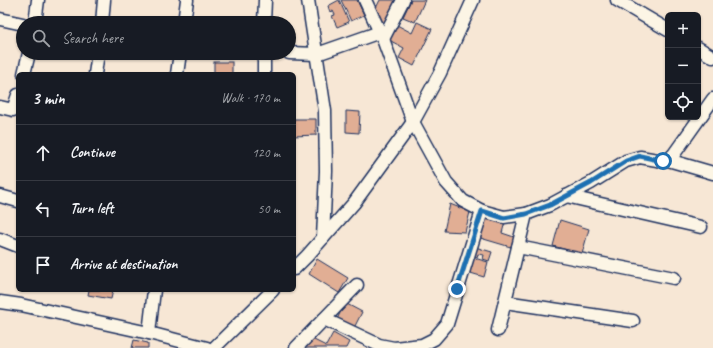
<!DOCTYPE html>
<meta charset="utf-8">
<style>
body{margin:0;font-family:Caveat,sans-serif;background:#20242c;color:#f1f3f6}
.controls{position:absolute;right:12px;top:12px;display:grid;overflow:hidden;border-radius:6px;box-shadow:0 1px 3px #0004}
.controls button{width:36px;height:36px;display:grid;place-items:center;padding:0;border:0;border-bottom:1px solid #363941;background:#171b24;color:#f1f3f6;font:20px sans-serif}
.stop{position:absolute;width:12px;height:12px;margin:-9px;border:3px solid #1f6fb2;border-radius:50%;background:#fff}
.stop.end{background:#1f6fb2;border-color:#fff;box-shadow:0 1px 4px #0008}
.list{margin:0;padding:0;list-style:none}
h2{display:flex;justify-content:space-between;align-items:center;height:52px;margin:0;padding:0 16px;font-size:17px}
h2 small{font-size:13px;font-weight:400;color:#9ea1a6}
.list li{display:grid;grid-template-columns:26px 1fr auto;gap:12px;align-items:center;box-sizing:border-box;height:56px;padding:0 16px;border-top:1px solid #363941}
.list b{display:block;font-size:15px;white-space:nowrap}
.list em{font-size:13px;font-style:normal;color:#9ea1a6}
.icon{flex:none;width:22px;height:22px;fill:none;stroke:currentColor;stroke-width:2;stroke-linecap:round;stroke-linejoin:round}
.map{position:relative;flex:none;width:713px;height:348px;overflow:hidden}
.search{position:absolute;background:#171b24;box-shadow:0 1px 3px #0004;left:16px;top:16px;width:280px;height:44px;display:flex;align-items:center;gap:10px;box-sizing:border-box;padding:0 14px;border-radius:22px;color:#9ea1a6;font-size:15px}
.panel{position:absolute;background:#171b24;box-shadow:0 1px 3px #0004;left:16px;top:72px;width:280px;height:220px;border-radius:6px}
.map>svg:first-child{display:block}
</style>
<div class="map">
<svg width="713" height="348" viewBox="0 0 713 348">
<rect width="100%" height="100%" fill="#f7e7d5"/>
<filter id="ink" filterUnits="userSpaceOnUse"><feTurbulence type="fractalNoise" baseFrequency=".025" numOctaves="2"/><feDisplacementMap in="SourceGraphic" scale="8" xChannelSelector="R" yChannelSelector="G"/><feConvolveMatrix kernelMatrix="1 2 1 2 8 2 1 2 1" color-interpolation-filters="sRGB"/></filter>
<g filter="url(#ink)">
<g fill="#e1ae94" stroke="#1b2f5e">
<path d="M 339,0 L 349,22 L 337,27 L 332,16 L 335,15 L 333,11 L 330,12 L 328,6 Z"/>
<path d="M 341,0 L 357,0 L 364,15 L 351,21 Z"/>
<path d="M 380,0 L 397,0 L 384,29 L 375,10 Z"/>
<path d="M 411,0 L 425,0 L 415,22 L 403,17 Z"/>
<path d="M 417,22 L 432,29 L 414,66 L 399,58 L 404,48 L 389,40 L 397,25 L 412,33 Z"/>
<rect x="214" y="62" width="18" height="12"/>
<path d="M 346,111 L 360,112 L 359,133 L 346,132 Z"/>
<path d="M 294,119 L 316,119 L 316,135 L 294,136 Z"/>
<path d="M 450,204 L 470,212 L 465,232 L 444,231 Z"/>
<path d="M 483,216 L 505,222 L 502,233 L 517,238 L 514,248 L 477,237 Z"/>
<path d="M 560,220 L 589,229 L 582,254 L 553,246 Z"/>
<path d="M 475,247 L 492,252 L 489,261 L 483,259 L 484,255 L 478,254 L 477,257 L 472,256 Z"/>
<path d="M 471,257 L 488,262 L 484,277 L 467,272 Z"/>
<path d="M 317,259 L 348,278 L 339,293 L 309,274 Z"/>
<path d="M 89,290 L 113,290 L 111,299 L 88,295 Z"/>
<path d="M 345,303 L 362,312 L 354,328 L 337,319 Z"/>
<path d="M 333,333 L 349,342 L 346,348 L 302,348 L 308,337 L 326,346 Z"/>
<path d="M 134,340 L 148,343 L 148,348 L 132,348 Z"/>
</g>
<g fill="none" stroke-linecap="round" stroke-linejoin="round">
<defs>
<g id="minor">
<path d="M 308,0 L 325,111 L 326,171 L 323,238"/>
<path d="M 365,0 L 383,39 L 413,122 L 446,182 L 463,201 L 482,211 L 504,217 L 526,214 L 550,205 L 591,183 L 626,161 L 640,157 L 663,161 L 668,160 L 713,173"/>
<path d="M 617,0 L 668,30"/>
<path d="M 0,19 L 23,24"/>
<path d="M 35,23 L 38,0"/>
<path d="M 102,23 L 104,0"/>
<path d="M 184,23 L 187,0"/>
<path d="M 264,23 L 265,0"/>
<path d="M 383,39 L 403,0"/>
<path d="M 698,48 L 713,57"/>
<path d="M 264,53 L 264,74"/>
<path d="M 289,53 L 317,54 L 380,32"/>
<path d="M 24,74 L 29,53"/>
<path d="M 95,74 L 98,53"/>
<path d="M 177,74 L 180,53"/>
<path d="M 0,107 L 13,110 L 18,95"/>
<path d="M 668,160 L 674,154 L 713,99"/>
<path d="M 0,196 L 18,201"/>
<path d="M 566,196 L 701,227"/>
<path d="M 0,239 L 18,246"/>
<path d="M 518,247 L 674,278"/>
<path d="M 294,269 L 307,256 L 354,203 L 413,122 L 440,73 L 473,0"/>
<path d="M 0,302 L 21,305 L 149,333 L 207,348"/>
<path d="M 505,302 L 633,321"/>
<path d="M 324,319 L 379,345 L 394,348 L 422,345 L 434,339 L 447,324 L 482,211"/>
<path d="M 498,330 L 526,214"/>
<path d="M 149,333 L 154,290"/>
<path d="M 214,348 L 273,290"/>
<path d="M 296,348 L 357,285"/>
</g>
</defs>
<use href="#minor" stroke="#1b2f5e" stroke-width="15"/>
<use href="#minor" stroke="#fcf5e5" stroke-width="12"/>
</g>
</g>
<g fill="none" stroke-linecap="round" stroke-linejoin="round" filter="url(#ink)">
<path stroke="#1f6fb2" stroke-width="5" d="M 457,289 L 482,211 L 504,218 L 526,214 L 550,205 L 591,183 L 626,161 L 640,156 L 663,161"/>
</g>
</svg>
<div class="controls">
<button>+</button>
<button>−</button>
<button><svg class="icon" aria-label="locate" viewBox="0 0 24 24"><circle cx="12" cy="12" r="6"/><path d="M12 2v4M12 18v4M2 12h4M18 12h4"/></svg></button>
</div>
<div class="stop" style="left:663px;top:161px"></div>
<div class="stop end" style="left:457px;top:289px"></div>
<div class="search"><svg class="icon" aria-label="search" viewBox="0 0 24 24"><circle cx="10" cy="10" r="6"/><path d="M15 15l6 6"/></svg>Search here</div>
<section class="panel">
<h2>3 min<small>Walk · 170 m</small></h2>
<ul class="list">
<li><svg class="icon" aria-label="ahead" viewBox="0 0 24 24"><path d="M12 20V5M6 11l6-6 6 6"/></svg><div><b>Continue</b></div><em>120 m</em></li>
<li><svg class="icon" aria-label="left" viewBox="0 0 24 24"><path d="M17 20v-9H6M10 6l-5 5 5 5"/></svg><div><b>Turn left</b></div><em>50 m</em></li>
<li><svg class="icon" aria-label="arrive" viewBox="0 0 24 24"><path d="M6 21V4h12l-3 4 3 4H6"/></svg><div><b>Arrive at destination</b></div></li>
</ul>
</section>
</div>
